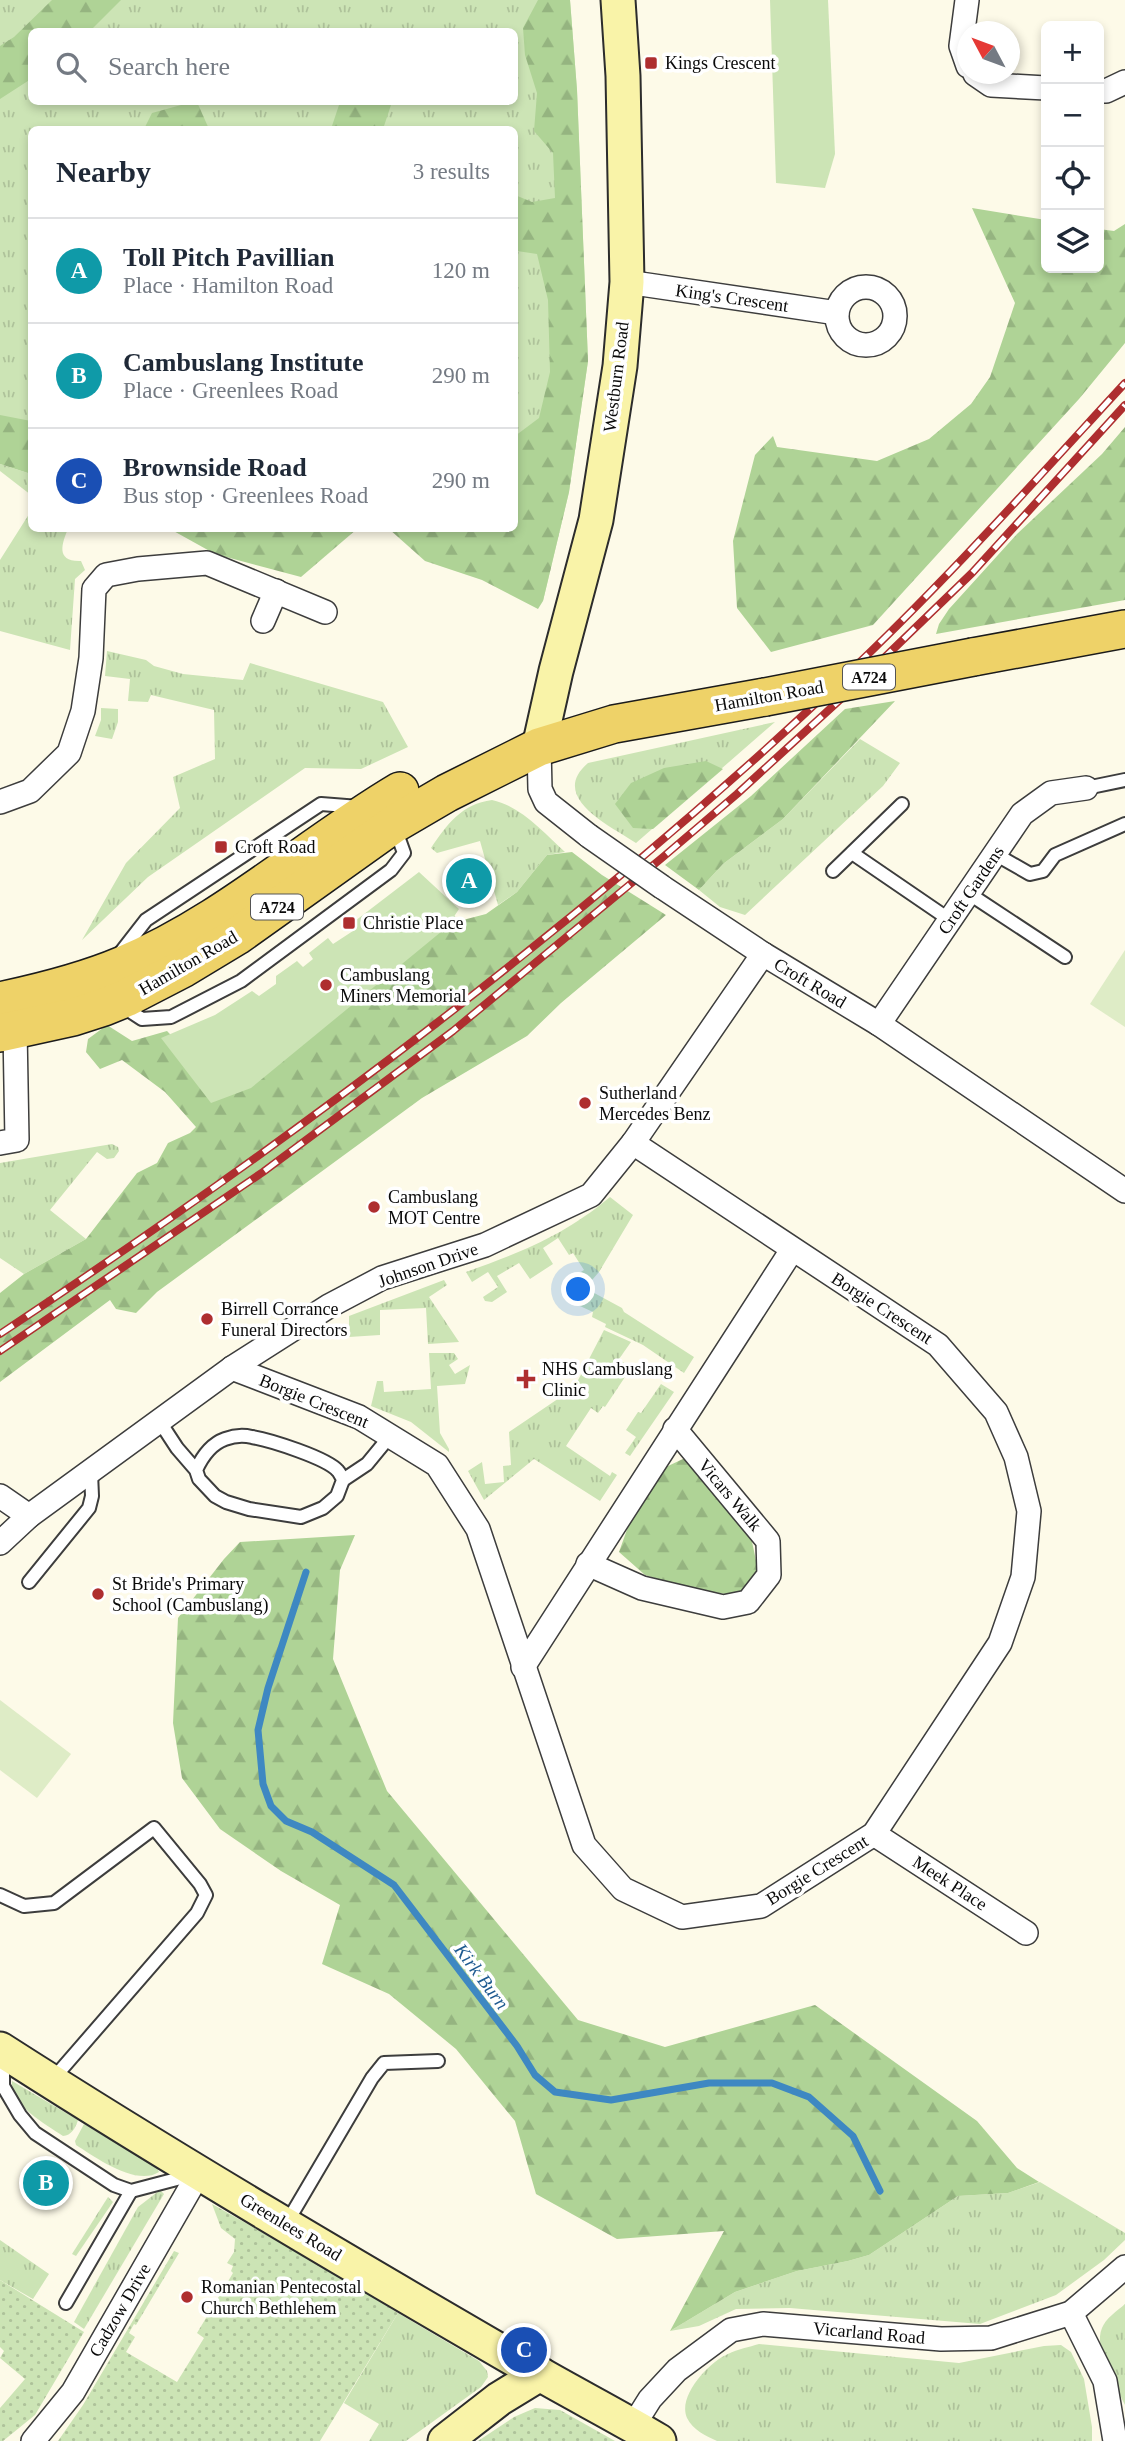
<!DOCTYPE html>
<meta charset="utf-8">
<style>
body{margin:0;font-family:Georgia,serif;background:#f2f2f3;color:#1f2937}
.controls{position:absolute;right:21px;top:21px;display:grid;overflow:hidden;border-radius:10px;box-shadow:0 4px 10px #0003}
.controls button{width:63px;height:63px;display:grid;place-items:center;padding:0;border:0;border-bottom:2px solid #e0e1e3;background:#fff;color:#1f2937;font:35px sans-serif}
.compass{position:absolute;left:957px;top:21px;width:63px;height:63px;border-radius:50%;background:#fff;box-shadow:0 4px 10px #0003;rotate:311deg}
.you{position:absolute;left:579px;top:1290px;width:24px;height:24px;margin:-18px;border:5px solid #fff;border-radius:50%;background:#1a73e8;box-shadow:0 0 0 10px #1a73e833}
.badge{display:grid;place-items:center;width:46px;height:46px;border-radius:50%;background:#2563eb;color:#fff;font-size:23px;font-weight:700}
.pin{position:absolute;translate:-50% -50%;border:4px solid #fff;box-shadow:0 2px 7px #0006}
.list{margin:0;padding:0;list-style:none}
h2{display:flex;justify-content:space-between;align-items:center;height:91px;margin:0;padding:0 28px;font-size:30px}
h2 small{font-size:23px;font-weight:400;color:#747a83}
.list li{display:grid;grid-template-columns:46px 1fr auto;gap:21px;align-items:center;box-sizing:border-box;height:105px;padding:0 28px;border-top:2px solid #e0e1e3}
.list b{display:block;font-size:26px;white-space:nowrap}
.list p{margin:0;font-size:23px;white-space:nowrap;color:#747a83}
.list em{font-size:23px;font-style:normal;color:#747a83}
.icon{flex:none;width:38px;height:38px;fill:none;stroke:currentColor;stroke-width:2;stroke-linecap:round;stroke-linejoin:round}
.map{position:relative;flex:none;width:1125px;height:2441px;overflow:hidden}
.search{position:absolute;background:#fff;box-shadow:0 4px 10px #0003;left:28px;top:28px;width:490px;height:77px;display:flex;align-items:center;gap:18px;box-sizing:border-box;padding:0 24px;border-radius:10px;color:#747a83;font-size:26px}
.panel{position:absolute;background:#fff;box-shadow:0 4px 10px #0003;left:28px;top:126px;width:490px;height:406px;border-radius:10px}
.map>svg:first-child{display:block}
</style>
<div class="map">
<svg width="1125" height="2441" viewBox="0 0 1125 2441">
<defs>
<pattern id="grass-tufts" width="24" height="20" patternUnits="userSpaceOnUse" patternTransform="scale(1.75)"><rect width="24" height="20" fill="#cce4b5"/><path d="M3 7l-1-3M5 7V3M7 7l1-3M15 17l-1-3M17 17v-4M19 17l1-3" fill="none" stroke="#aec29a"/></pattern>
<pattern id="forest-firs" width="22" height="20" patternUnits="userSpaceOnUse" patternTransform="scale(1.75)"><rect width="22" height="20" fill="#afd396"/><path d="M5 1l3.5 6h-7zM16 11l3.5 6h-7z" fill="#95b480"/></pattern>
<pattern id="garden-dots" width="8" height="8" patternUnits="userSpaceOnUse" patternTransform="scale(1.75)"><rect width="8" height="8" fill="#cce4b5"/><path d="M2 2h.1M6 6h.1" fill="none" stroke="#aec29a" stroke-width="1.8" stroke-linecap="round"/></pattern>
</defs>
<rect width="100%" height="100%" fill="#fdfae8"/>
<g fill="url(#grass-tufts)" fill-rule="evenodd">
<path d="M 0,0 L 570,0 L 577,90 L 588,361 L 569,492 L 543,601 L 468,529 L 514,528 L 514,130 L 32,130 L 31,445 L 0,438 ZM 32,32 L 514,32 L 514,102 L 32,102 Z"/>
<path d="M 0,464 L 31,474 L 31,495 L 0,471 Z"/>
<path d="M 31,511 L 32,528 L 68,529 C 62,543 55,562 81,561 L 85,570 L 75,579 L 70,650 L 0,631 L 0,560 Z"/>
<path d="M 107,651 L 146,660 L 154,666 L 183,674 L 243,680 L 250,663 L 383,702 L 408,747 L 361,769 L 305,768 L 148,877 L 82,940 L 126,863 L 180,808 L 173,777 L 215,759 L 214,710 L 151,695 L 148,702 L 128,701 L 130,679 L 105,676 Z"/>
<path d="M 101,708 L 118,709 L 118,722 L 112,739 L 95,736 L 101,720 Z"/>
<path d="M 775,722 L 636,843 C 610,826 548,797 588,763 Z"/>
<path d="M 860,739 L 900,763 L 883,786 L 745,915 L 720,907 L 699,890 L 723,864 L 783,819 Z"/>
<path d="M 492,800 C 521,806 544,833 565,852 L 547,855 L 517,892 L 498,905 L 480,841 L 437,853 L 431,848 C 447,824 462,804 492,800 Z"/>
<path d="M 112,1144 L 118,1147 L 119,1151 L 114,1158 L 107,1159 L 97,1152 L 50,1210 L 86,1239 L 24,1274 L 0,1258 L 0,1163 Z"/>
<path d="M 610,1197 L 633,1215 L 599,1272 L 585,1288 L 622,1308 L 624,1312 L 694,1357 L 684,1373 L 643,1345 L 605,1327 L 606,1324 L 592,1317 L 593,1312 L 569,1301 L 581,1293 L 571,1278 L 584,1270 L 573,1253 L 569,1255 L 558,1238 L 543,1248 L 553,1264 L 530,1279 L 519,1263 L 497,1276 L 507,1292 L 492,1302 L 485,1301 L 483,1297 L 498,1287 L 488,1272 L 472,1282 L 466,1272 C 523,1251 562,1237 610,1197 Z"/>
<path d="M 444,1280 L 447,1285 L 429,1297 L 459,1342 L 428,1344 L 426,1308 L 380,1310 L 380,1335 L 349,1337 L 349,1316 Z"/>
<path d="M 604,1330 L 631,1342 L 619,1359 L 631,1368 L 605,1407 L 603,1406 L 598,1413 L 591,1408 L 566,1446 L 610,1476 L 612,1472 L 617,1475 L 600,1501 L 534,1459 L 484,1500 L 468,1471 L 482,1462 L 485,1484 L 504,1482 L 503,1466 L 511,1465 L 509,1432 L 574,1388 Z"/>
<path d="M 429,1353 L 454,1353 L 458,1359 L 449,1365 L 455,1374 L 470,1365 L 465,1384 L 437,1386 L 440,1433 L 449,1449 L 449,1452 L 411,1422 L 371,1406 L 377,1381 L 383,1381 L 384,1392 L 431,1389 Z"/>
<path d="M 661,1384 L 674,1392 L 630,1456 L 625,1453 L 636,1437 L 626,1430 L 638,1412 L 641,1413 Z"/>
<path d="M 12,2081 L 78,2120 C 76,2127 71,2136 63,2136 C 47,2125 8,2104 12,2081 Z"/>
<path d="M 84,2124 L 157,2168 L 159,2172 C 136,2187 95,2157 76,2145 L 75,2141 Z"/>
<path d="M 1040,2182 L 1125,2233 L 1125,2240 L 1104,2260 L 1056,2295 L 980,2324 L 790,2308 L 736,2309 L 699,2326 L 670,2331 L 735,2292 L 797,2271 L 848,2261 L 869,2255 L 958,2196 L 1008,2193 Z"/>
<path d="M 160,2190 L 164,2194 L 84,2329 L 74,2322 L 138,2207 Z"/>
<path d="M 108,2197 L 113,2202 L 76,2256 L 72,2254 Z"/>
<path d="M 0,2240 L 49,2274 L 33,2299 L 0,2280 Z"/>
<path d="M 1125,2304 L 1125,2405 C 1116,2386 1093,2348 1102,2328 C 1106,2318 1117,2311 1125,2304 Z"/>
<path d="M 398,2313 L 479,2361 L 487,2371 L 488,2377 L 481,2387 L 406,2441 L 369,2441 L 379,2424 L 344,2403 Z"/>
<path d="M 759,2344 L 959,2363 L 1044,2346 L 1061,2345 L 1071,2352 L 1084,2379 L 1092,2427 L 1092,2441 L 717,2441 C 706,2436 693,2430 687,2418 C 677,2396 710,2361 728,2354 C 738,2349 749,2347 759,2344 Z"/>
</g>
<g fill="url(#forest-firs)">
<path d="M 52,0 L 121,0 L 90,31 L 32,32 L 31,79 L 0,99 L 0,46 L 14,37 Z"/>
<path d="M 538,0 L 570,0 L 577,90 L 588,361 L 569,492 L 543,601 L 538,609 L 482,580 L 425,561 L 389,529 L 478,528 L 484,531 L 485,529 L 514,528 L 515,436 L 539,418 L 550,372 L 548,300 L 537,254 L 517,251 L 514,248 L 515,195 L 532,202 L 555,198 L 553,153 L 534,131 L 537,93 L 525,55 L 523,28 Z"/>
<path d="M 192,102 L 197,102 L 209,129 L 144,129 L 152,113 Z"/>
<path d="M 340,102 L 392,102 L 383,129 L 331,129 Z"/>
<path d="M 972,208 L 1046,220 L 1046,268 L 1099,268 L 1099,229 L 1114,231 L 1125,224 L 1125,343 L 1079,399 L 873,625 L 771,652 L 737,608 L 733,541 L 755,455 L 773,436 L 777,447 L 877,461 L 929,439 L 971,404 L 990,377 L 1015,303 Z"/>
<path d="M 0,415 L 31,421 L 31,474 L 0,464 Z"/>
<path d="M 1125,427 L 1125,600 L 936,634 L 939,624 L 949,609 L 1017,534 L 1102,454 Z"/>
<path d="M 170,529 L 170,528 L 357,529 L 301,577 L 215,554 Z"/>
<path d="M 895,701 L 783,819 L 723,864 L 699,890 L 665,865 L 751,796 L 845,709 Z"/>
<path d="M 706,761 L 723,769 L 653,829 L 633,828 L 615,804 L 631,783 L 664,768 Z"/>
<path d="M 572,852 L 602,875 L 666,915 L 561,1003 L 527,1036 L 422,1098 L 157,1292 L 136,1313 L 116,1309 L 110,1300 L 0,1382 L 0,1293 L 24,1274 L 86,1239 L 137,1173 L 157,1163 L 168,1143 L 190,1133 L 196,1127 L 165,1092 L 122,1060 L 100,1069 L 86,1052 L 88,1039 L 107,1025 L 132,1041 L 167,1031 L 192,1057 L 444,904 L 459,921 L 486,914 L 517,892 L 547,855 Z"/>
<path d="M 685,1458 L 751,1537 L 758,1570 L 740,1596 L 691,1589 L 645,1575 L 619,1552 L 629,1524 L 666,1467 Z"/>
<path d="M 355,1535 L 340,1570 L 333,1659 L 387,1791 L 578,2020 L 665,2047 L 815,2005 L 977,2121 L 1017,2168 L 1039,2182 L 1008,2193 L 958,2196 L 869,2255 L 848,2261 L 797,2271 L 735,2292 L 670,2331 L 724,2231 L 617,2239 L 536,2194 L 515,2121 L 456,2049 L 389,1994 L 322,1964 L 340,1905 L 281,1871 L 220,1829 L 182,1778 L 173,1723 L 178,1618 L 224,1559 L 240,1542 Z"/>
</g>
<g fill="#cce4b5">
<path d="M 770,0 L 828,0 L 835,154 L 825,188 L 776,183 Z"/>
<path d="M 419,872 L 459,909 L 447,927 L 251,1088 L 211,1103 L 161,1038 L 215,1015 L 252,991 L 259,996 L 276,984 L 276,976 L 297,961 L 303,967 L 313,959 L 309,953 L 328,938 L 333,944 L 356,929 L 355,921 Z"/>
</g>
<g fill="url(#garden-dots)">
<path d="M 212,2204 L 329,2270 L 398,2313 L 320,2441 L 58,2441 L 83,2405 L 174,2251 L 179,2253 L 136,2325 L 134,2324 L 129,2333 L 135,2337 L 126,2352 L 177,2382 L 204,2338 L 197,2333 L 233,2273 L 231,2271 L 233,2266 L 227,2263 L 234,2252 L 235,2239 L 221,2228 Z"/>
<path d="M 0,2280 L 84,2332 L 35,2415 L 3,2441 L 0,2441 L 0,2408 L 25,2379 L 0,2358 L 4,2351 L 0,2347 Z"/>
<path d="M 535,2408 L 560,2410 L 615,2441 L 478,2441 L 514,2417 Z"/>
</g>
<g fill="#deecc6">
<path d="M 1125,950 L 1125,1027 L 1090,1004 Z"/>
<path d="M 0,1700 L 71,1754 L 37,1798 L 0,1770 Z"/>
</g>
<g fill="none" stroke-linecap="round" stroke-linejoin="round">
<path stroke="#3e88c2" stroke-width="7" d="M 306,1572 L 268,1688 L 258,1730 L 263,1784 L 271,1806 L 286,1821 L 312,1832 L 394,1885 L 517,2046 L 535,2075 L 555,2092 L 611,2100 L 709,2083 L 772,2083 L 809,2097 L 853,2136 L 880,2191"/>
<defs>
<g id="lane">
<path d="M 1086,788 L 1125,780"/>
<path d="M 852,853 L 950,920"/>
<path d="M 995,854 L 1030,874 L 1043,871 L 1055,855 L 1125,824"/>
<path d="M 833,871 L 902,804"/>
<path d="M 968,893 L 1065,957"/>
<path d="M 118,956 L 146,920 L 321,804 L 359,807"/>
<path d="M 122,1006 L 142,1019 L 171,1017 L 241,981 L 391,870 L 404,853 L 395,828"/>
<path d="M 160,1422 L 177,1448 L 196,1470 L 199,1479 L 215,1496 L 226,1502 L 249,1509 L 301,1517 L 323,1508 L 337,1496 L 343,1480 C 343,1479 339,1472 338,1471 C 327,1458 270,1440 252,1437 C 243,1435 233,1436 225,1439 C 211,1444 202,1457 196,1470"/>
<path d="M 343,1480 L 367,1464 L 390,1436"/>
<path d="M 29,1582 L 89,1508 L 92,1496 L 91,1473"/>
<path d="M 0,1895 L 24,1906 L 54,1903 L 154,1828 L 200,1884 L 206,1895 L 197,1913 L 53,2079"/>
<path d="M 3,2057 L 3,2086 L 20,2115 L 35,2133 L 114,2185 L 131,2191 L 192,2175"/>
<path d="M 286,2224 L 372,2078 L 384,2063 L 438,2061"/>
<path d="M 66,2303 L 131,2191"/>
</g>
<g id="street">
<path d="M 967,0 L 961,46 L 968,66"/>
<path d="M 975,74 L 991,85 L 1046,88"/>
<path d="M 1099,91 L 1106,91 L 1125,82"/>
<path d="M 627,282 L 837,313"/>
<circle cx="866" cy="316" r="29"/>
<path d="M 263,621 L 276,591"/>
<path d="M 539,747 L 540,789 L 546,802 L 589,836"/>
<path d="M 0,802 L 30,791 L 69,753 L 83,711 L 91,658 L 94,589 L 106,575 L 138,569 L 207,563 L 325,612"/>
<path d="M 662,887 L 763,954 L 879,1024 L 1125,1191"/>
<path d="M 879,1024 L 1022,814 L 1051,793 L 1086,788"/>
<path d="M 0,1143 L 17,1140 L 15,1030"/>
<path d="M 232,1368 L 359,1417 L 437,1465 L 478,1529 L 584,1845 L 623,1889 L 682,1917 L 761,1906 L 874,1834 L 1000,1643 L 1023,1577 L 1029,1511 L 1016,1457 L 996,1412 L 938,1345 L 633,1143"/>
<path d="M 0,1496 L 29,1516"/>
<path d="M 0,1543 L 29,1516 L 232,1368 L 329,1306 L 382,1278 L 485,1245 L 591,1195 L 633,1143 L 763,954"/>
<path d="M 588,1564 L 642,1588 L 723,1607 L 748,1602 L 769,1575 L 768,1541 L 675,1429"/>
<path d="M 523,1667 L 792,1250"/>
<path d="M 874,1834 L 1026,1933"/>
<path d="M 1071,2313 L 1105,2381 L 1115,2441"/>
<path d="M 633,2426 L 650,2399 L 677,2370 L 731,2330 L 763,2324 L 941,2339 L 991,2338 L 1071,2313 L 1125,2267"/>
<path d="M 33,2441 L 73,2392 L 199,2173"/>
</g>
<g id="secondary">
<path d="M 539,747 L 556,671 L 596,520 L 620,366 L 627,282 L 623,76 L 618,0"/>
<path d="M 0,2049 C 176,2162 357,2268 538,2373 C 578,2396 619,2417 659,2441"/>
<path d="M 445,2441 L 499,2399 L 540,2374"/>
</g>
<g id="primary">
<path d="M 973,657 L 1125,629"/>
<path d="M 0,1001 C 42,992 83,982 123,965 C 224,923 307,846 400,791"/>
<path d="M 0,1033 L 73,1017 L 104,1007 L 126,998 L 184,968 L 237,936 L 394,824 L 447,793 L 539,747 L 614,724 L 765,697"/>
</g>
</defs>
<use href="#lane" stroke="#3d3d3d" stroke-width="16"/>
<use href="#street" stroke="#3d3d3d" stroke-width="26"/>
<use href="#secondary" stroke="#2c2c2c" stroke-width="37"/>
<use href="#primary" stroke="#1b1b1b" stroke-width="40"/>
<use href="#lane" stroke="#fff" stroke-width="12"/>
<use href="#street" stroke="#fff" stroke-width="23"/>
<use href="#secondary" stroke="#f9f3a8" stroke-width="33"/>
<use href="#primary" stroke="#eed268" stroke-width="37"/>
<defs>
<g id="rail">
<path d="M 0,1334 C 297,1137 583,923 843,678 C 942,585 1033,483 1125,383"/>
<path d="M 0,1351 L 263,1172 L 453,1031 L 663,857 L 737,794 L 855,686 L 972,573 L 1125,405"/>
</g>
</defs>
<use href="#rail" stroke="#ae2e2f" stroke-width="8"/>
<use href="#rail" stroke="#fff" stroke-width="5" stroke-dasharray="16" stroke-linecap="butt"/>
<defs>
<path id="street-bridge" d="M 589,836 L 662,887"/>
<path id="primary-bridge" d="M 765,697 L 973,657"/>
</defs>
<use href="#street-bridge" stroke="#3d3d3d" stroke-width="26" stroke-linecap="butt"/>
<use href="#primary-bridge" stroke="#1b1b1b" stroke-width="40" stroke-linecap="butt"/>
<use href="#street-bridge" stroke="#fff" stroke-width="23"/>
<use href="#primary-bridge" stroke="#eed268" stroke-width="37"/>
</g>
<g fill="#ae2e2f" stroke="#fff" stroke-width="2.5">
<rect x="644" y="56" width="14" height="14" rx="3.5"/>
<rect x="214" y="840" width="14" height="14" rx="3.5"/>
<rect x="342" y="916" width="14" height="14" rx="3.5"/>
<circle cx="326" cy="985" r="7"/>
<circle cx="585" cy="1103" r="7"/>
<circle cx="374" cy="1207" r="7"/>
<circle cx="207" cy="1319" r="7"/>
<path d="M522.5 1368.5h7v7h7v7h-7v7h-7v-7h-7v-7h7z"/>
<circle cx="98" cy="1594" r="7"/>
<circle cx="187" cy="2297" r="7"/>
</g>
<g text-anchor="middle" stroke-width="7" stroke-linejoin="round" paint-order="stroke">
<g fill="#fff" stroke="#545454" stroke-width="2">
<rect x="843" y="664.5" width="52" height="25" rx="5"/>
<rect x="251" y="894.5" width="52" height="25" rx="5"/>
</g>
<g font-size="16" font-weight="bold" fill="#0a0a0a">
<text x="869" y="683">A724</text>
<text x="277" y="913">A724</text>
</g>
<g font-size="18" fill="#0a0a0a" stroke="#fff" text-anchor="start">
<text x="665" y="69">Kings Crescent</text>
<text x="235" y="853">Croft Road</text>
<text x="363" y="929">Christie Place</text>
<text x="340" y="981">Cambuslang<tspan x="340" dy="21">Miners Memorial</tspan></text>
<text x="599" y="1099">Sutherland<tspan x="599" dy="21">Mercedes Benz</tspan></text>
<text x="388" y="1203">Cambuslang<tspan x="388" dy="21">MOT Centre</tspan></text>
<text x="221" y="1315">Birrell Corrance<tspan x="221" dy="21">Funeral Directors</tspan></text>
<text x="542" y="1375">NHS Cambuslang<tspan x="542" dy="21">Clinic</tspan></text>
<text x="112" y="1590">St Bride's Primary<tspan x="112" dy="21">School (Cambuslang)</tspan></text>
<text x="201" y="2293">Romanian Pentecostal<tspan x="201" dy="21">Church Bethlehem</tspan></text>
</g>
<g font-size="18" fill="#0a0a0a" stroke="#fff">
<text transform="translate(732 298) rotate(8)" y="6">King's Crescent</text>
<text transform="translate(616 377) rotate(-83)" y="6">Westburn Road</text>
<text transform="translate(769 696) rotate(-10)" y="6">Hamilton Road</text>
<text transform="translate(971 890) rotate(-56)" y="6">Croft Gardens</text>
<text transform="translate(188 963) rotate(-30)" y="6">Hamilton Road</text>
<text transform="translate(810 983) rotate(31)" y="6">Croft Road</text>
<text transform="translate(428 1265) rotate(-19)" y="6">Johnson Drive</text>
<text transform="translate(882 1308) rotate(33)" y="6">Borgie Crescent</text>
<text transform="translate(314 1401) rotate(22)" y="6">Borgie Crescent</text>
<text transform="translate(730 1495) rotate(50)" y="6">Vicars Walk</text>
<text transform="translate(817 1870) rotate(-32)" y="6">Borgie Crescent</text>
<text transform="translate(950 1883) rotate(33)" y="6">Meek Place</text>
<text transform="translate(291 2227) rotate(31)" y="6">Greenlees Road</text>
<text transform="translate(120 2310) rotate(-60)" y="6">Cadzow Drive</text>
<text transform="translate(869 2333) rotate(5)" y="6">Vicarland Road</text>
</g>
<g font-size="19" font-style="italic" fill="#1e5a90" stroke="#fff">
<text transform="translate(482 1976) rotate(53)" y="7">Kirk Burn</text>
</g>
</g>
</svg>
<div class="controls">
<button>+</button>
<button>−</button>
<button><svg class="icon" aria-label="locate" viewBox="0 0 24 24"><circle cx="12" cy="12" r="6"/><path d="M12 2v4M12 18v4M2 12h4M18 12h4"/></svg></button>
<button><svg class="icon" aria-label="layers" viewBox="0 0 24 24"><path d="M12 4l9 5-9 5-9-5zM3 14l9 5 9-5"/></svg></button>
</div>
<svg class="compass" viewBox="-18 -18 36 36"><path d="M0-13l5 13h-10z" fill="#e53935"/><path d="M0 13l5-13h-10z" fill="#747a83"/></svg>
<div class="you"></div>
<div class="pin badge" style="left:469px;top:881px;background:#0f9aa8">A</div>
<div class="pin badge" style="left:46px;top:2183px;background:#0f9aa8">B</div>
<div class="pin badge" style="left:524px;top:2350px;background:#1a4fb4">C</div>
<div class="search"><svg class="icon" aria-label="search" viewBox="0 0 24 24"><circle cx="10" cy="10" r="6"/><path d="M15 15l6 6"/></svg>Search here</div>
<section class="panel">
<h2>Nearby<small>3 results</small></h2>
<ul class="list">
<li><span class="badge" style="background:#0f9aa8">A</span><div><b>Toll Pitch Pavillian</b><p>Place · Hamilton Road</p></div><em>120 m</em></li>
<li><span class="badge" style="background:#0f9aa8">B</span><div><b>Cambuslang Institute</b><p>Place · Greenlees Road</p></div><em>290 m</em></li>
<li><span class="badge" style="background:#1a4fb4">C</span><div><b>Brownside Road</b><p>Bus stop · Greenlees Road</p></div><em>290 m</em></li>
</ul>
</section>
</div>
